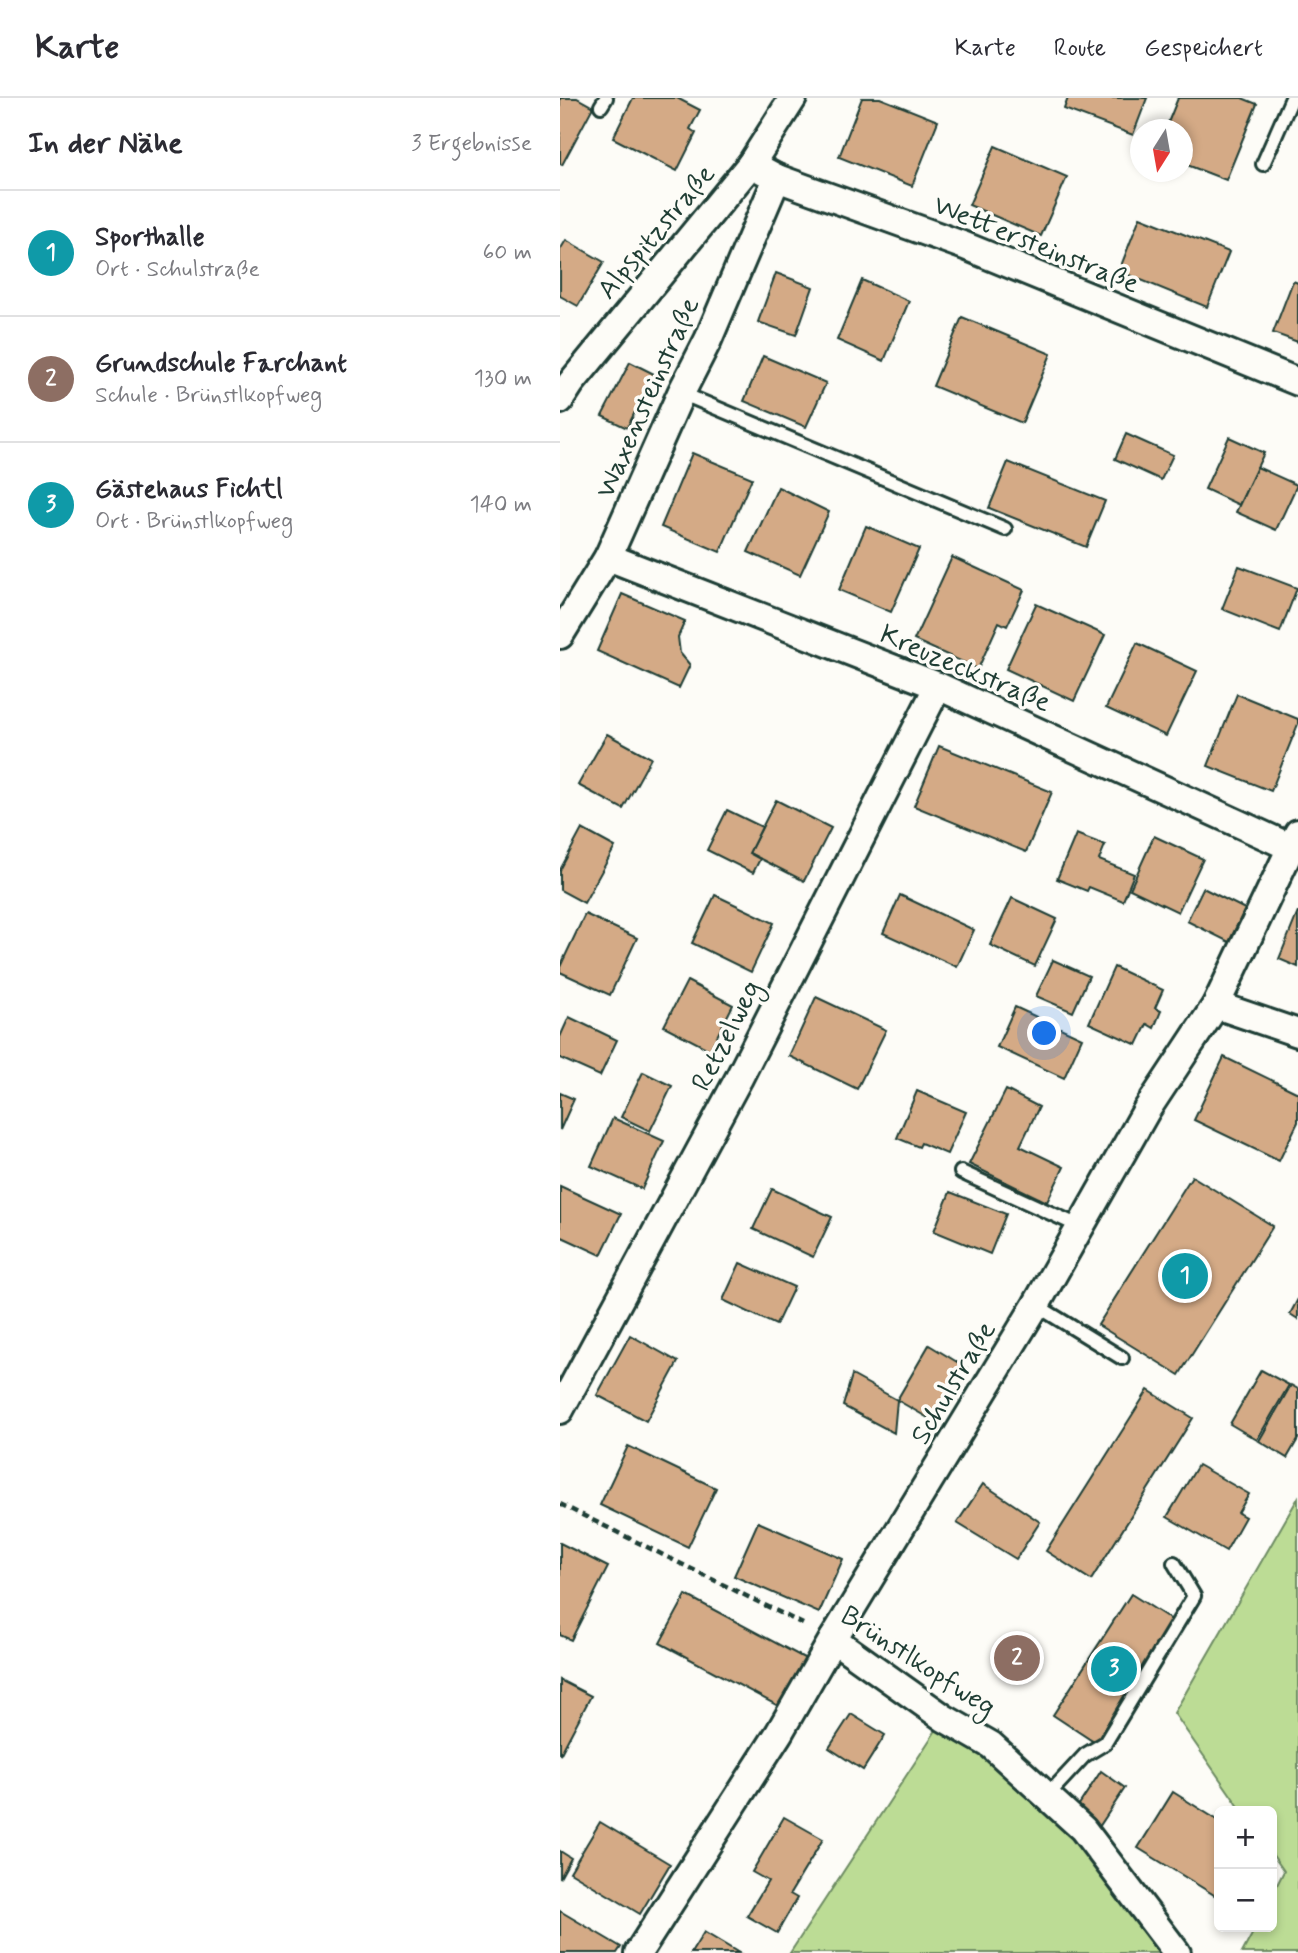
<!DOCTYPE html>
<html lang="de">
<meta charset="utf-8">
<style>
body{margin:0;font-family:Mynerve,sans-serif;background:#f2f2f3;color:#2b2b33}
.controls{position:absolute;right:21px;bottom:21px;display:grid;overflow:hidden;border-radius:10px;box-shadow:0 4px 10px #0003}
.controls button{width:63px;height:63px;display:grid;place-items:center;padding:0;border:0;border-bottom:2px solid #e1e1e2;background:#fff;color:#2b2b33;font:35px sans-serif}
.compass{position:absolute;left:570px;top:21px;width:63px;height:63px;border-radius:50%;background:#fff;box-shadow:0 4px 10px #0003;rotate:191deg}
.you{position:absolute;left:485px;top:936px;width:24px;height:24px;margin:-18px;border:5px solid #fff;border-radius:50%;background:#1a73e8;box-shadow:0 0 0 10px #1a73e833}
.badge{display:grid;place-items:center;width:46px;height:46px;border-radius:50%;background:#db2777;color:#fff;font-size:23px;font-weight:700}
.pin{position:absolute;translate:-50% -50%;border:4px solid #fff;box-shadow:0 2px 7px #0006}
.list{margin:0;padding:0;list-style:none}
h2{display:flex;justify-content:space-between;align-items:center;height:91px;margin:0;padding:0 28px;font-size:30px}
h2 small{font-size:23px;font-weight:400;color:#7c7c81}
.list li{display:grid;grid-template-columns:46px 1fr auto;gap:21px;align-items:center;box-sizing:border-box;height:126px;padding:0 28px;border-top:2px solid #e1e1e2}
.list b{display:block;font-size:26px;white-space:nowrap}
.list p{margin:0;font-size:23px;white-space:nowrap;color:#7c7c81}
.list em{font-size:23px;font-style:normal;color:#7c7c81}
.map{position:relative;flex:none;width:738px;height:1855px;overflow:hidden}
header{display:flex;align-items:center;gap:42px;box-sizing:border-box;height:98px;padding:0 35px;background:#fff;border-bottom:2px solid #e1e1e2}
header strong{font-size:33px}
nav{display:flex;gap:38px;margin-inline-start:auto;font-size:24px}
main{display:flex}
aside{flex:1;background:#fff}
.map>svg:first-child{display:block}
</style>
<header>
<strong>Karte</strong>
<nav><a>Karte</a><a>Route</a><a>Gespeichert</a></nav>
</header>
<main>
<aside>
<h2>In der Nähe<small>3 Ergebnisse</small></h2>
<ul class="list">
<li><span class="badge" style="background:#0f9aa8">1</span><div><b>Sporthalle</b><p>Ort · Schulstraße</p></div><em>60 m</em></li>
<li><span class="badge" style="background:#8d6e63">2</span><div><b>Grundschule Farchant</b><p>Schule · Brünstlkopfweg</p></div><em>130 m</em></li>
<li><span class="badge" style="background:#0f9aa8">3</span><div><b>Gästehaus Fichtl</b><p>Ort · Brünstlkopfweg</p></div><em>140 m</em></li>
</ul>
</aside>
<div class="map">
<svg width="738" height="1855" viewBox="0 0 738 1855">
<rect width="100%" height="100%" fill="#fdfcf7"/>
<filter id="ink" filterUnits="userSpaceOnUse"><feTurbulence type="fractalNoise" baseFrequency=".0143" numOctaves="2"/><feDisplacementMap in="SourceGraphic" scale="14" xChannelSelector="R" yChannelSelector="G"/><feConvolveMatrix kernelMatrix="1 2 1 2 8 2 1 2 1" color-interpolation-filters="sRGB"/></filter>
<g filter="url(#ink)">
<g fill="#bcdc95" stroke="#6e8c64" stroke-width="2">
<path d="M 738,1400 L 738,1855 L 682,1855 L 696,1829 L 712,1829 L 712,1797 L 724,1773 L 712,1756 L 712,1713 L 682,1713 L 614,1615 Z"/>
<path d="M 384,1620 L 431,1647 L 617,1855 L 230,1855 Z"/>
</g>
<g fill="#d4aa86" stroke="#1f3d34" stroke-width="2">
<path d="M 0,0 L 17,0 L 33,9 L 2,67 L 0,66 Z"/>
<path d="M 73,0 L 117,0 L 140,12 L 130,31 L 136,35 L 117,73 L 53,40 Z"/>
<path d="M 302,0 L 320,0 L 378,23 L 352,88 L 279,59 Z"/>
<path d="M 508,0 L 587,0 L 573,37 L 504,11 Z"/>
<path d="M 618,0 L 682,0 L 697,6 L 666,82 L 622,65 L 622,32 L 605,32 Z"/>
<path d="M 435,48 L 507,79 L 481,138 L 409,107 Z"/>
<path d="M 580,119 L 669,154 L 647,209 L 559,173 Z"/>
<path d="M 6,142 L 44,164 L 18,208 L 0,198 L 0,152 Z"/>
<path d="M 216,175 L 253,189 L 236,237 L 198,224 Z"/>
<path d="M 302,182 L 349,203 L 324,263 L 277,242 Z"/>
<path d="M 733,183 L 738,185 L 738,244 L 713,235 Z"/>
<path d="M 402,219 L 491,256 L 462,325 L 373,288 Z"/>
<path d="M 203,258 L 266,285 L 246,329 L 184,303 Z"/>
<path d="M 70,264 L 94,276 L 67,330 L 42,318 Z"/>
<path d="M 566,336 L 613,357 L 601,382 L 555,361 Z"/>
<path d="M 669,339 L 704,355 L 679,407 L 645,391 Z"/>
<path d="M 132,355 L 192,380 L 160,454 L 101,429 Z"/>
<path d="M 448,364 L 545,403 L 526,449 L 429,410 Z"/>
<path d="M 697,369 L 737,387 L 716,432 L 676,414 Z"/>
<path d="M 218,389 L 269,414 L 240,477 L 188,454 Z"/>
<path d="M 306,428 L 359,451 L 331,514 L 279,492 Z"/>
<path d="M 392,459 L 464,492 L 447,528 L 439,524 L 418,571 L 354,542 Z"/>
<path d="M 679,468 L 737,490 L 720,534 L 662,511 Z"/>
<path d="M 62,496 L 125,523 L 118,539 L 120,555 L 130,567 L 119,590 L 37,553 Z"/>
<path d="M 476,506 L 545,537 L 514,603 L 446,571 Z"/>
<path d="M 577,545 L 637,573 L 606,638 L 546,610 Z"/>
<path d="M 677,596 L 738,621 L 738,626 L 711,693 L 648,668 Z"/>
<path d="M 47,636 L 91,660 L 63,711 L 18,687 Z"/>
<path d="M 379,648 L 492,694 L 466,754 L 354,708 Z"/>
<path d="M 216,702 L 271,730 L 244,783 L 189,755 Z"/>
<path d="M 167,712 L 202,729 L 189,755 L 200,761 L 193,775 L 147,752 Z"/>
<path d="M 22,731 L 55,749 L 24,805 L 0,792 L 0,772 Z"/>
<path d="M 516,736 L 545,747 L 539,762 L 574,776 L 563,803 L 529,789 L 527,793 L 497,781 Z"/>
<path d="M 594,738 L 643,761 L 618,814 L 570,791 Z"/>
<path d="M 643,790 L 685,811 L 669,844 L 627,823 Z"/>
<path d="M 155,797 L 214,825 L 191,874 L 132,845 Z"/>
<path d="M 340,797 L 414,832 L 397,869 L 323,835 Z"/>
<path d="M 452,800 L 497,821 L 475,868 L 430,847 Z"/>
<path d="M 738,814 L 738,869 L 719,861 Z"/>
<path d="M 25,816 L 77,840 L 50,897 L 0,874 L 0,869 Z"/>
<path d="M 493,862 L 529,878 L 513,914 L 476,898 Z"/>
<path d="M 554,869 L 603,892 L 595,910 L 601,913 L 594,930 L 587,926 L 577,947 L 529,925 Z"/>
<path d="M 127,883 L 173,907 L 150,952 L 104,928 Z"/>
<path d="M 256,899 L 326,932 L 297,991 L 229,958 Z"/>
<path d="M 455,909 L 522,940 L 504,980 L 437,949 Z"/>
<path d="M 9,919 L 57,942 L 40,978 L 0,960 L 0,939 Z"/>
<path d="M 664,959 L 738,995 L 738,1024 L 719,1063 L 634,1022 Z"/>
<path d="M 83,974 L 112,988 L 90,1033 L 61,1019 Z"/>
<path d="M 446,992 L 479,1009 L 460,1048 L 504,1069 L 487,1104 L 409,1066 Z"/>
<path d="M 357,993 L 406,1014 L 387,1056 L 361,1045 L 359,1049 L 337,1040 Z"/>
<path d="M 0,995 L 14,1001 L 0,1032 Z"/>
<path d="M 53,1020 L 104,1043 L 82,1091 L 31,1068 Z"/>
<path d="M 632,1078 L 713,1128 L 619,1277 L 538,1227 Z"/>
<path d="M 0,1088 L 61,1116 L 41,1157 L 0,1138 Z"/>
<path d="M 212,1091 L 272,1119 L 253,1159 L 193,1131 Z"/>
<path d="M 390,1094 L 446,1116 L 430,1156 L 374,1133 Z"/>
<path d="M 180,1165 L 234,1189 L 216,1227 L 163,1202 Z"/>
<path d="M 738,1201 L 738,1221 L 730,1216 Z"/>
<path d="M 70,1237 L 118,1264 L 86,1323 L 37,1297 Z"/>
<path d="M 369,1247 L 407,1270 L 375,1324 L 337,1302 Z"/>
<path d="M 701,1272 L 729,1287 L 697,1342 L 670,1326 Z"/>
<path d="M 292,1277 L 337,1302 L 334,1335 L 283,1308 Z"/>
<path d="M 731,1287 L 738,1291 L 738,1341 L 727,1360 L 699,1343 Z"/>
<path d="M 588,1292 L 633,1320 L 531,1482 L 486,1453 Z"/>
<path d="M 68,1348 L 156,1390 L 128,1449 L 40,1407 Z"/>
<path d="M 638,1367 L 689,1396 L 678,1415 L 685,1419 L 666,1453 L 607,1419 Z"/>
<path d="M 423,1386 L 480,1424 L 456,1461 L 397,1425 Z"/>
<path d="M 198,1424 L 283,1461 L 259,1515 L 174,1478 Z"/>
<path d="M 0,1445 L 48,1469 L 11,1542 L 0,1537 Z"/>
<path d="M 571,1496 L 615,1524 L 537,1646 L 493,1617 Z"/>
<path d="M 126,1497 L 246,1561 L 220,1609 L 100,1545 Z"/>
<path d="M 0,1582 L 31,1598 L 0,1657 Z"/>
<path d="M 291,1616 L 325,1637 L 303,1672 L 269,1650 Z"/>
<path d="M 541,1673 L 565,1690 L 537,1732 L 513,1716 Z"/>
<path d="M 613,1694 L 659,1723 L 659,1800 L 578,1750 Z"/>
<path d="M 224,1719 L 263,1741 L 230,1796 L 237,1800 L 217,1835 L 187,1818 L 208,1783 L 192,1774 Z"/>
<path d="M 40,1724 L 110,1766 L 80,1816 L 10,1774 Z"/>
<path d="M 0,1753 L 11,1760 L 0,1780 Z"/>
<path d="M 0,1813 L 61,1849 L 57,1855 L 0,1855 Z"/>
<path d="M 144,1834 L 179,1855 L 131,1855 Z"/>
</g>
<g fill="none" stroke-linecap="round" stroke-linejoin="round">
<defs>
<g id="service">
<path d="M 41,8 L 46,0"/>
<path d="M 703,66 L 732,0"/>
<path d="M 121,295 L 445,431"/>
<path d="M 401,1074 L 521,1129"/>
<path d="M 476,1207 L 562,1260"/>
<path d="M 487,1698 L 525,1657 L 545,1645 L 634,1498 L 614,1465"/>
</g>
<g id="minor">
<path d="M 191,66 L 217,80 L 405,148 L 738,284"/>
<path d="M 0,302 L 11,285 L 191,66 L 233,0"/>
<path d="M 48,459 L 378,588 L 732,750"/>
<path d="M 0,537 L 48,459 L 121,295 L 148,242 L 217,80"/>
<path d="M 656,907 L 738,935"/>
<path d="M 0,1312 L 179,980 L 378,588"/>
<path d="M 273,1541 L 384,1620 L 431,1647 L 523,1731 L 617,1855"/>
<path d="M 78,1855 L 219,1635 L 273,1541 L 476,1207 L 586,1013 L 656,907 L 738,735"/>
</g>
</defs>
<use href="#service" stroke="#1f3d34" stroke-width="18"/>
<use href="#minor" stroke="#1f3d34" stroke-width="32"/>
<path stroke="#1f3d34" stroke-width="4.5" stroke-dasharray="7 5" stroke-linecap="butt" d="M 0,1406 L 247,1528"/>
<use href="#service" stroke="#fdfcf7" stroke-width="12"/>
<use href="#minor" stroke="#fdfcf7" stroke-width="26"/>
</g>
</g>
<g text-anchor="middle" stroke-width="7" stroke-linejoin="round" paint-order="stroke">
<g font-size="28" fill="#1f3d34" stroke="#fdfcf7">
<text transform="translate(95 133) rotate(-50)" y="10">Alpspitzstraße</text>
<text transform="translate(477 145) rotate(22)" y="10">Wettersteinstraße</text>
<text transform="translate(86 299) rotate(-66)" y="10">Waxensteinstraße</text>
<text transform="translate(406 569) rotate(23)" y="10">Kreuzeckstraße</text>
<text transform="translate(165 937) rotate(-63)" y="10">Retzelweg</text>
<text transform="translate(392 1284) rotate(-59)" y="10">Schulstraße</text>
<text transform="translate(359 1562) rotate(33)" y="10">Brünstlkopfweg</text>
</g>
</g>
</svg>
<div class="controls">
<button>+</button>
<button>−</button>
</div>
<svg class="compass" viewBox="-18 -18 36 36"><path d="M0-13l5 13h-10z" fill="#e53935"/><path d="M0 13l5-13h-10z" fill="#7c7c81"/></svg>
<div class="you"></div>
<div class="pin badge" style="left:625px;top:1178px;background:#0f9aa8">1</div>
<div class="pin badge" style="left:457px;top:1560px;background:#8d6e63">2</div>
<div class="pin badge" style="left:554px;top:1571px;background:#0f9aa8">3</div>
</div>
</main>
